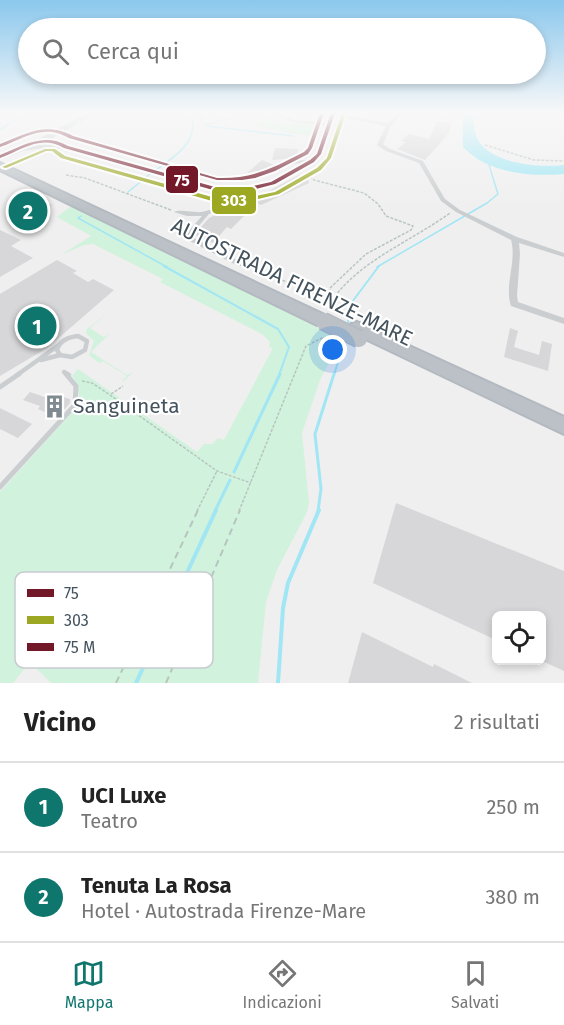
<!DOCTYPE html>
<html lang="it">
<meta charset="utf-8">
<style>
body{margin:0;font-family:"Fira Sans",sans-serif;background:#f6f6f6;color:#222}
.controls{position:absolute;right:18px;bottom:18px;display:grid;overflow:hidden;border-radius:9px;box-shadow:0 3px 9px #0003}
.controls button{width:54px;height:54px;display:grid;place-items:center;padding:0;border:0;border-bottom:2px solid #e0e0e0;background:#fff;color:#222;font:30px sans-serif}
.you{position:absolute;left:333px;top:350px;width:21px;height:21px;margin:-15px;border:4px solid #fff;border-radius:50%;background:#1a73e8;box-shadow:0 0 0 9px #1a73e833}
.badge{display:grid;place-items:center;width:39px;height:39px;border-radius:50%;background:#0f766e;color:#fff;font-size:20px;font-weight:700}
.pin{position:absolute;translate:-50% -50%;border:3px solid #fff;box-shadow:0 2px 6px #0006}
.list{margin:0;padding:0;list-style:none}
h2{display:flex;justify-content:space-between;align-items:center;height:78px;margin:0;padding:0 24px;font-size:26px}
h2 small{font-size:20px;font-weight:400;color:#767676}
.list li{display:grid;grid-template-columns:39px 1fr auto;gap:18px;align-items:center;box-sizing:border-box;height:90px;padding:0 24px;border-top:2px solid #e0e0e0}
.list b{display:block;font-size:22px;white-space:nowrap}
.list p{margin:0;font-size:20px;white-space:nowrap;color:#767676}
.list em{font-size:20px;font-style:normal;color:#767676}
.icon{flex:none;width:33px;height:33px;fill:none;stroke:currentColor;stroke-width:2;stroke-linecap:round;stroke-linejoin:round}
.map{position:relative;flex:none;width:564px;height:683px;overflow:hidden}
.search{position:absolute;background:#fff;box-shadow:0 3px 9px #0003;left:18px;right:18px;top:18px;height:66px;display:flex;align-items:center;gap:15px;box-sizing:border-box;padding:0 21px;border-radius:33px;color:#767676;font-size:22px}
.sheet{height:258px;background:#fff}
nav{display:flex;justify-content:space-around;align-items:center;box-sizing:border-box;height:84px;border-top:2px solid #e0e0e0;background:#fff;font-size:16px;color:#767676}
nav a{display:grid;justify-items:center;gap:3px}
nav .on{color:#0f766e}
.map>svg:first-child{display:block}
</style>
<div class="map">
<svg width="564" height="683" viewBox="0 0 564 683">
<rect width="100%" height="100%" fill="#f0efef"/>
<g fill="#d1f2dc">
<path d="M 266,118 L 317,125 L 313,136 L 288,133 L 254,125 Z"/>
<path d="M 71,206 L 341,339 L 320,380 L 302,433 L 309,503 L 307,512 L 277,570 L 266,602 L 258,683 L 51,683 L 30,662 L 13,683 L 0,683 L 0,492 L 74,410 C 80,398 81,387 72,376 L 78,369 L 197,452 L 204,444 L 212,444 L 218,438 L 224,440 L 273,348 L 269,347 L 270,342 L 262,334 L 160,282 L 163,279 L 93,244 L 84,245 L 61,255 L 91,236 L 57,217 Z"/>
<path d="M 108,313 L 90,328 L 103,337 L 109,334 L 91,352 L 127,375 L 133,372 L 124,381 L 122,381 L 127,376 L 103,361 L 99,363 L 89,355 L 94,341 L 86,333 L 87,329 Z"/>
</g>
<path fill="#a1e6f4" d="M 461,113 L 472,113 C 475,123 473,131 478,140 C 492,164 540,168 564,165 L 564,174 C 529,177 488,173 463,147 L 463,115 Z"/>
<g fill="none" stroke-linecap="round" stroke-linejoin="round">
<g stroke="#a1e6f4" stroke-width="1.5">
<path d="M 205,126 L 293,136"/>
<path d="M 0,130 L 25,113"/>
<path d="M 156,170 C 176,156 201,140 190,113"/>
<path d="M 128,192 L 150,174"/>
<path d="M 81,216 L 78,218 L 167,267"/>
<path d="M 377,267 L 487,203 L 498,194 L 489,165"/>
</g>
<g stroke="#a1e6f4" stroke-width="2">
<path d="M 164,266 L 278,329 L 289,347 L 279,375"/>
<path d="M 347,327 L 352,302 L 379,266"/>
<path d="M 334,375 L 345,339"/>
</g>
<g stroke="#a1e6f4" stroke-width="3">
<path d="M 234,472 L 280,374"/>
<path d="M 215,511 L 230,480"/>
<path d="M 318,511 L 321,489 L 315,434 L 334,374"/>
</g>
<g stroke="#a1e6f4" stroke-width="4">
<path d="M 136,683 L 216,510"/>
<path d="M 278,683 L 283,608 L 288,583 L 319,510"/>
</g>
</g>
<g fill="#d7d7d9">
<path d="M 437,121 L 451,123 L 449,133 L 425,160 L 397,149 L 406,142 L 401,141 L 409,134 L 429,139 Z"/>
<path d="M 275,148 L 298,149 L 296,158 L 272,160 Z"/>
<path d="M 262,160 L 277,166 L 246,176 L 245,175 Z"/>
<path d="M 299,175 L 308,179 L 309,183 L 261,205 L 257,203 L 231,229 L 227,227 L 213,243 L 194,235 L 209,218 L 240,203 L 243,205 Z"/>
<path d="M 33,201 L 52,205 L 37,216 L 42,217 L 33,224 L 10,217 Z"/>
<path d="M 0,230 L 21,240 L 11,246 L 33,258 L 0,277 Z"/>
<path d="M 57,260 L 77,271 L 73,273 L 88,282 L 93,279 L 114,290 L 47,348 L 0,376 L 0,294 Z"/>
<path d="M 510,328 L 518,331 L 514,347 L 539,355 L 542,341 L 552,344 L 548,371 L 504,357 Z"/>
<path d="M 30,392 L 59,402 L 63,397 L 70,399 L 70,403 L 55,420 L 44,416 L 47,413 L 38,409 L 40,406 L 23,400 Z"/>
<path d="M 0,408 L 32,424 L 18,438 L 0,429 Z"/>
<path d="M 396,503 L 564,571 L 564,671 L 542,661 L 542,615 L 496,615 L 496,640 L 373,583 Z"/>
<path d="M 362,632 L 433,667 L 434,664 L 472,683 L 348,683 Z"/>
</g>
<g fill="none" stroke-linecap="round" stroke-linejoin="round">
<defs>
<g id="highway">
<path d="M 0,163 L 329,317 L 331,321 L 329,325 L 317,325 L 0,170 Z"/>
<path d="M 357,322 L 564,417 L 564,434 L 351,332 L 349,328 L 351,324 Z"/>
</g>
</defs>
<use href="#highway" stroke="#b3b9c0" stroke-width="4"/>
<g stroke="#b7c5c0" stroke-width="1.5" stroke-dasharray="3 1.5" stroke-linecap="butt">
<path d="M 198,113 L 203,123 L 208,124 L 248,113"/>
<path d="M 485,145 L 534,160 L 564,161"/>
<path d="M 309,172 L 309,176 L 314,180 L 364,193 L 378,204 L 386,216 L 413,226 L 411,230 L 366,254 L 330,288 L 329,295 L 336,311"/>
<path d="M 66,175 L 85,178 L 171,210"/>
<path d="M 245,265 L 331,300"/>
<path d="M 332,300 C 362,259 410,242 450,213"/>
<path d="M 82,381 L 92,383 L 110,395 L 217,471 L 251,483"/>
<path d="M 111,394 L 123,386"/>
<path d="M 197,511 L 217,471"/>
<path d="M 239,511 L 306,346 L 324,337"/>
</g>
<g stroke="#b7c5c0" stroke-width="2" stroke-dasharray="7 4.5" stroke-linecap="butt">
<path d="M 116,683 L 198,510"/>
<path d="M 166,683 L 240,510"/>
</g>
<path stroke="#cbced0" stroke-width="3" d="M 280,163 L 312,161"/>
<g stroke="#cbced0" stroke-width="4.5">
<path d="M 78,336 L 87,341 L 85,350 L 72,357 L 60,355 L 57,350 C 60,340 68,337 78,336 Z"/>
<path d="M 41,360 L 60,355"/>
<path d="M 64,372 L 69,375"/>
<path d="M 17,375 L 59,345"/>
</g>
<g stroke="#cbced0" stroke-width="5">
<path d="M 0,387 L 19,374"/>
<path d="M 0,487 L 75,405 L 76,386 L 66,374"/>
</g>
<g fill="#cbced0" fill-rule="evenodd">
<path d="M 264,113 L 273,113 L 294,120 L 327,123 L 330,113 L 337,113 L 388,123 L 398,113 L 403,113 L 391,126 L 383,144 L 390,149 L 423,161 L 445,199 L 460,210 L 517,237 L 564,253 L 564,257 L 519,243 L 520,254 L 517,296 L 518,302 L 564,318 L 564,324 L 511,306 C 504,285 517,262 511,240 L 456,212 L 441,201 L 419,163 L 386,151 L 378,146 L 377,145 L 386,126 L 334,116 C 331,125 327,147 321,155 C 311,169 267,190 251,191 L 248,196 L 223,209 L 209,214 L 190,236 L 241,262 L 241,266 L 238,266 L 184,238 L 184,236 L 202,216 L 187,216 L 174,212 C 181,209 193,213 202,212 C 217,209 230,200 243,194 L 244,192 L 232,193 L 215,191 L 66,149 L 45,148 L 21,151 L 18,149 L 21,147 L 45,144 L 66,145 L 215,187 C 250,191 265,185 295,169 C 302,165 312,160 317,152 C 321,145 323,134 326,126 L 294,122 Z"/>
<path d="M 426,113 L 435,113 L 445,117 L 443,118 Z"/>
</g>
<path fill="#cbd0d2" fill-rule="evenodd" d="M 87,113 L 96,113 L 46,142 L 0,160 L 0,154 L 40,138 Z"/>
<use href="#highway" fill="#bbc1c6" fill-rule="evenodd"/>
<defs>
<path id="highway-bridge" d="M 323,321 L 359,339"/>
</defs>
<use href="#highway-bridge" stroke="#b3b9c0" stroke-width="19" stroke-linecap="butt"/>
<use href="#highway-bridge" stroke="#bbc1c6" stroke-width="16"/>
<defs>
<path id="bus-1" d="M 331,113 L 335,113 L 321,154 L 314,162 L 275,184 L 240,193 L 213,190 L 64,148 C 41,134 22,150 0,158 L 0,155 C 23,146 43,132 68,146 L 215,187 L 240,189 L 271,182 L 310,160 L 317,154 Z"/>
<path id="bus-2" d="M 343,115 L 345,116 L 331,158 L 321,170 L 279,194 L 241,203 L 212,201 L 61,158 L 52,151 L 46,151 L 6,168 L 2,167 L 45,149 L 55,149 L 65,156 L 212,197 L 241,199 L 275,192 L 317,168 L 327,158 L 341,116 Z"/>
<path id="bus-3" d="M 320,113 L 324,113 L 312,148 L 308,154 L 275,171 L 255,178 L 242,180 L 217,180 L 69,138 C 43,123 25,138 0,147 L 0,144 C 25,134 46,121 73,136 L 217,178 C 253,179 273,168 304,152 L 308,148 Z"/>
</defs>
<use href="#bus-1" stroke="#fff" stroke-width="4"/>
<use href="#bus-2" stroke="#fff" stroke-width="4"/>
<use href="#bus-3" stroke="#fff" stroke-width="4"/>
<use href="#bus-1" fill="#721828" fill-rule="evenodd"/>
<use href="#bus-2" fill="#9ca821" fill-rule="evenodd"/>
<use href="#bus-3" fill="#721828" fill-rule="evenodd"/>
</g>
<linearGradient id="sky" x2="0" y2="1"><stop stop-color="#8bc8ed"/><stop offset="0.54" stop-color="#f8f8f8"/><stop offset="1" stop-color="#f8f8f8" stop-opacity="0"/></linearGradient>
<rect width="564" height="209" fill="url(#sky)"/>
<defs>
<symbol id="building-bare" viewBox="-9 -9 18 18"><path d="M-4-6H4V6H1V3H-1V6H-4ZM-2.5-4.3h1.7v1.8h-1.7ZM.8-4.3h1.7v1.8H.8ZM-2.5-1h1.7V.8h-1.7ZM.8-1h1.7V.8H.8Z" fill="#808a91" stroke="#fff" stroke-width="2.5" paint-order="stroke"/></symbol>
</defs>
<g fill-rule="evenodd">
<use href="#building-bare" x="38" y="390" width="33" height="33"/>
</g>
<g text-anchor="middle" stroke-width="4.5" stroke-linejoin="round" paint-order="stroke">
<g font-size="21" fill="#44535e" stroke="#fff">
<text transform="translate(292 282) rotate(26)" y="7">AUTOSTRADA FIRENZE-MARE</text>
</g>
<g font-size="21" fill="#44535e" stroke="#fff" text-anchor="start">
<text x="73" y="413">Sanguineta</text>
</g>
</g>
<rect x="15" y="572" width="198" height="96" rx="9" fill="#fff" stroke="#c7cbcf" stroke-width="1.5"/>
<rect x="27" y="589" width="27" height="8" fill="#721828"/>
<rect x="27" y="616" width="27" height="8" fill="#9ca821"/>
<rect x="27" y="643" width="27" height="8" fill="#721828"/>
<g font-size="16" fill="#44535e">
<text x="64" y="599">75</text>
<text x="64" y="626">303</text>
<text x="64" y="653">75 M</text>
</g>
<g stroke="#fff" stroke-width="2">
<rect x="165" y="165" width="34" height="29" rx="6" fill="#721828"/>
<rect x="211" y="186" width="46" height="29" rx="6" fill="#9ca821"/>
</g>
<g font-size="16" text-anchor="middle" font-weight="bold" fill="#fff">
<text x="182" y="186">75</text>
<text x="234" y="206">303</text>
</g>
</svg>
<div class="controls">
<button><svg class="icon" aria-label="locate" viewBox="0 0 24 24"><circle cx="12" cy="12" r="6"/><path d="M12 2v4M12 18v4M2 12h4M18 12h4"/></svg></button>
</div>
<div class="you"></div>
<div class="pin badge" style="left:37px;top:326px">1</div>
<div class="pin badge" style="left:28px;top:211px">2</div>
<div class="search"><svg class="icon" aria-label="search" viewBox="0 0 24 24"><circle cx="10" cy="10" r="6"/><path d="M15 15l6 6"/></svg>Cerca qui</div>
</div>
<section class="sheet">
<h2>Vicino<small>2 risultati</small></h2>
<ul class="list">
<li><span class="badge">1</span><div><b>UCI Luxe</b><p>Teatro</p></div><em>250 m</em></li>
<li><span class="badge">2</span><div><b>Tenuta La Rosa</b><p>Hotel · Autostrada Firenze-Mare</p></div><em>380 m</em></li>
</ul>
</section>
<nav>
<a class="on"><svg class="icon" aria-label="map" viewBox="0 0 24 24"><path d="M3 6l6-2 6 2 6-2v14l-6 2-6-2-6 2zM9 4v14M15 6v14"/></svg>Mappa</a>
<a><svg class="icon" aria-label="directions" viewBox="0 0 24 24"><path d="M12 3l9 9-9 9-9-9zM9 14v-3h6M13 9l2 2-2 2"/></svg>Indicazioni</a>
<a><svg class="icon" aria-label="saved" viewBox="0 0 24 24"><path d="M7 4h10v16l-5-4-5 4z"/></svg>Salvati</a>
</nav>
